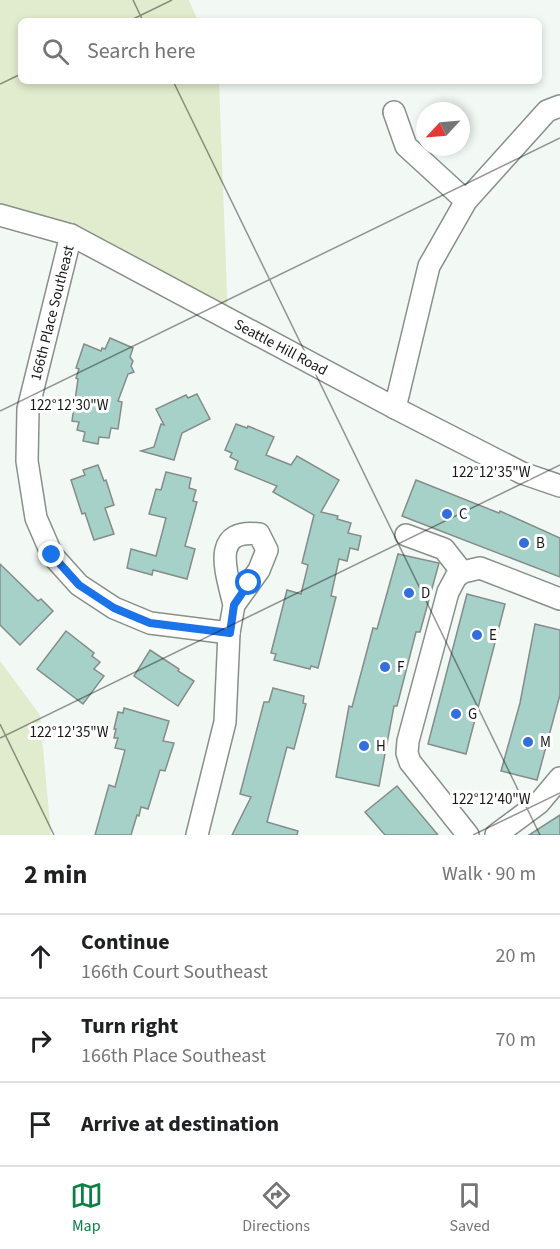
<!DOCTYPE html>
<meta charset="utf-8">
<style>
body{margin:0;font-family:"Source Sans 3",sans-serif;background:#f2f2f2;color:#202124}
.compass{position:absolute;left:416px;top:102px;width:54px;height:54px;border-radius:50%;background:#fff;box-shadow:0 3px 9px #0003;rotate:244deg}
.stop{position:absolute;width:18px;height:18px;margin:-14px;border:4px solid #1a73e8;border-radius:50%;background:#fff}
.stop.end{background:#1a73e8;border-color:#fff;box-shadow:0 2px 6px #0008}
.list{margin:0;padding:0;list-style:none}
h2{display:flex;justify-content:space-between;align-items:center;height:78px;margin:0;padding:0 24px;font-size:26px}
h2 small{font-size:20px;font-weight:400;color:#757577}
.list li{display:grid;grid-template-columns:39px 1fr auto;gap:18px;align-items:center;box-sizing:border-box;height:84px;padding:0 24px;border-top:2px solid #e0e0e0}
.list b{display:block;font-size:22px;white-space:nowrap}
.list p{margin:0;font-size:20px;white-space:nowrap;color:#757577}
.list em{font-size:20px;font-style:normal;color:#757577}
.icon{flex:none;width:33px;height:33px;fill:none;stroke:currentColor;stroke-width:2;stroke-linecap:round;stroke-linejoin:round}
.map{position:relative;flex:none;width:560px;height:835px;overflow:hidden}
.search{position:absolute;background:#fff;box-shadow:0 3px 9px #0003;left:18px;right:18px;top:18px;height:66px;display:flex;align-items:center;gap:15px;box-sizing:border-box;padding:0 21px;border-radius:9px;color:#757577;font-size:22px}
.sheet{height:330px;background:#fff}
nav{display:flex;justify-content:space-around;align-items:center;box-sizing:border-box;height:84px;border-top:2px solid #e0e0e0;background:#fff;font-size:16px;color:#757577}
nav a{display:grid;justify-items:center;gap:3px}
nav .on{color:#0b8043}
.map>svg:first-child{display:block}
</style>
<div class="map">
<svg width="560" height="835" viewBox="0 0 560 835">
<rect width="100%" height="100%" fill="#f2f9f5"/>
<g fill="#e1ebcd">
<path d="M 0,0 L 189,0 L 198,21 L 21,21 L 21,81 L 219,81 L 228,319 L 0,215 Z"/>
<path d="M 0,661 L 40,715 L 51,835 L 0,835 Z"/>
</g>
<g fill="#a6d1c8" stroke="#858c8a" stroke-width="1.5">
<path d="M 110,338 L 133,348 L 130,357 L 133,361 L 131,366 L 134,372 L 128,374 L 118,401 L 122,402 L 118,429 L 111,428 L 109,438 L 99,437 L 98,444 L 83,441 L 85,432 L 77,430 L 79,422 L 72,421 L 78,379 L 76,378 L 79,369 L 76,368 L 84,344 L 101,351 L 102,348 L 105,349 Z"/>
<path d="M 197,394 L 210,419 L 182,433 L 174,460 L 141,451 L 154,447 L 161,424 L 164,425 L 156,409 L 186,395 L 188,398 Z"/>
<path d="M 236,424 L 247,428 L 248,426 L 274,437 L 266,455 L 291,465 L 297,456 L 339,480 L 321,512 L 338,516 L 337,519 L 351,523 L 348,533 L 361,536 L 358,550 L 350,548 L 347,561 L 339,559 L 331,596 L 336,597 L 318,668 L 311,666 L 310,669 L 274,660 L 276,654 L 271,653 L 287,590 L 301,594 L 308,565 L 302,563 L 314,515 L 273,492 L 277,486 L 235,469 L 238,461 L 230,457 L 232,453 L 225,450 Z"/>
<path d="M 98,465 L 104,481 L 106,480 L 114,505 L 105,508 L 114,534 L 94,540 L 85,513 L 82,514 L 71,480 L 85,475 L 83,470 Z"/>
<path d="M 166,472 L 191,478 L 189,488 L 196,490 L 193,501 L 197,502 L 185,546 L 195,549 L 187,579 L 153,570 L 152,575 L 127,568 L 131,549 L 156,556 L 166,518 L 149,514 L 156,489 L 161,490 Z"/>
<path d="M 416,480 L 499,513 L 500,511 L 560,538 L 560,577 L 402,516 Z"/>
<path d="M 398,554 L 439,563 L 420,632 L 416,632 L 397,706 L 394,706 L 379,786 L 336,777 L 349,706 L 352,707 L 373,628 L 377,629 Z"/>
<path d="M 0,564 L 38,601 L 41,599 L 53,611 L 20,645 L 0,625 Z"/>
<path d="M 467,594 L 505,604 L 466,754 L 428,744 Z"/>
<path d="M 535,624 L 560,630 L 560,695 L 537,780 L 501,771 L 520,703 Z"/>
<path d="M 66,631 L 94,653 L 92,656 L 100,662 L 94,669 L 104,676 L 83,704 L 37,669 Z"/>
<path d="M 150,650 L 179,669 L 178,671 L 194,681 L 178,706 L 134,676 Z"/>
<path d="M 273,688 L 304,696 L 303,703 L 306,704 L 294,749 L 287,747 L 267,822 L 298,831 L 297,835 L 232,835 L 251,797 L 240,794 L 264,702 L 269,702 Z"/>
<path d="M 124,708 L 169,721 L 163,741 L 174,743 L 165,771 L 160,770 L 148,809 L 141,807 L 139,816 L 137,815 L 131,835 L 95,835 L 109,785 L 115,787 L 125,750 L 115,748 L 118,738 L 114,738 L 116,729 L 114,729 L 118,712 L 123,713 Z"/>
<path d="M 397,786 L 438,835 L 385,835 L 365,812 Z"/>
<path d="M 560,815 L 560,835 L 529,835 Z"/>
</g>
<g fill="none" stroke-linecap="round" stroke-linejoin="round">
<defs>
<g id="minor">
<path d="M 394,112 L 406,146 L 466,201"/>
<path d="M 0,215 L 71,235 L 395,408 L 522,473 L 560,486"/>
<path d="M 71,235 L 28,409 L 27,461 L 36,518 L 52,555 L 79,585 L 114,608 L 150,623 L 229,633"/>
<path d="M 395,408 L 429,266 L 466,201 L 547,111 L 560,106"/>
<path d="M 406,535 L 444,549 L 462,572"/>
<path d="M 197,835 L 225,722 L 229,633 L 234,605 L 259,570 L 267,550 L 259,534 C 209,528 227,574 234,605"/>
<path d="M 468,835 L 410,762 L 407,753 L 408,741 L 448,592 L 456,577 L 463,572 L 480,568 L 560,599"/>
<path d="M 496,835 L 539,803 L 560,778"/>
</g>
</defs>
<use href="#minor" stroke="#898f8b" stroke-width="24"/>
<use href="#minor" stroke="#fff" stroke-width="21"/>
</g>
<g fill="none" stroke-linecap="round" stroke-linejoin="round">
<path stroke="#1a73e8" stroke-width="8" d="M 52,555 L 79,585 L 114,608 L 150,623 L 230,633 L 234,605 L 249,583"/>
</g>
<path fill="none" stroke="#181a19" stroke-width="1.5" stroke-opacity="0.45" d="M 133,0 L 143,21M 129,21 L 172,0M 173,81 L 540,835M 0,84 L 21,74M 0,411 L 560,138M 0,724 L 54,835M 0,738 L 560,465M 473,835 L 560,793"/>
<g fill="#326edc" stroke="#fff" stroke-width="2">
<circle cx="447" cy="514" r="6"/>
<circle cx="524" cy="543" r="6"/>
<circle cx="409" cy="593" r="6"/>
<circle cx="477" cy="635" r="6"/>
<circle cx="385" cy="667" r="6"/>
<circle cx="456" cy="714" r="6"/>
<circle cx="528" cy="742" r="6"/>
<circle cx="364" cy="746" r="6"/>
</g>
<g text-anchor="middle" stroke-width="6" stroke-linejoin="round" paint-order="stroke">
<g font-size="15" fill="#181a19" stroke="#fff">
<text transform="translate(52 313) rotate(-76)" y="5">166th Place Southeast</text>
<text transform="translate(281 347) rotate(28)" y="5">Seattle Hill Road</text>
</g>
<g font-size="15" fill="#181a19" stroke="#fff" text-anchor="start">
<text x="459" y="519">C</text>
<text x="536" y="548">B</text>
<text x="421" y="598">D</text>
<text x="489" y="640">E</text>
<text x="397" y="672">F</text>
<text x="468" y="719">G</text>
<text x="540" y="747">M</text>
<text x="376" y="751">H</text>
</g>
</g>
<g font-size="15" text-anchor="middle" fill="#181a19" stroke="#fff" stroke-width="6" stroke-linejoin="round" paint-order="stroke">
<text x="69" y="410">122°12'30"W</text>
<text x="491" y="477">122°12'35"W</text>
<text x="69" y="737">122°12'35"W</text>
<text x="491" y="804">122°12'40"W</text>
</g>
</svg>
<svg class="compass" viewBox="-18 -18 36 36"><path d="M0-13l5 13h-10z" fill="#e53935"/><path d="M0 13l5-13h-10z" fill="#757577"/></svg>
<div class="stop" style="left:249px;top:583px"></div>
<div class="stop end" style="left:52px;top:555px"></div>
<div class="search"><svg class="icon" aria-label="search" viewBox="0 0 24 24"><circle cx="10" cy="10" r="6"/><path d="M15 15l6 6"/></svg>Search here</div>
</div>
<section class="sheet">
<h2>2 min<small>Walk · 90 m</small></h2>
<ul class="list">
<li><svg class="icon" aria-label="ahead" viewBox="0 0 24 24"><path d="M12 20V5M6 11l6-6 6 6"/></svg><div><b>Continue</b><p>166th Court Southeast</p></div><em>20 m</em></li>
<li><svg class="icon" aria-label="right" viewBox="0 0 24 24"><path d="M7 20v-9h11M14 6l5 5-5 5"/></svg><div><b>Turn right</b><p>166th Place Southeast</p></div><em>70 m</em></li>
<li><svg class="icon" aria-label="arrive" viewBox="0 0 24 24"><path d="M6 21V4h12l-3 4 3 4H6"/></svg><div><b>Arrive at destination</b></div></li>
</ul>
</section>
<nav>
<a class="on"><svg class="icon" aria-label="map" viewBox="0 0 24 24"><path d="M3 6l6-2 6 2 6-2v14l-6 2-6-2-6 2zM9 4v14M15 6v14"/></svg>Map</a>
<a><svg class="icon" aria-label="directions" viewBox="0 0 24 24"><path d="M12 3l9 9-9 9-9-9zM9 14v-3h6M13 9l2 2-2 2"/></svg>Directions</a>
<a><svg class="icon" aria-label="saved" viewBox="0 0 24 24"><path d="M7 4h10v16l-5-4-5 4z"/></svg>Saved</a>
</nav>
